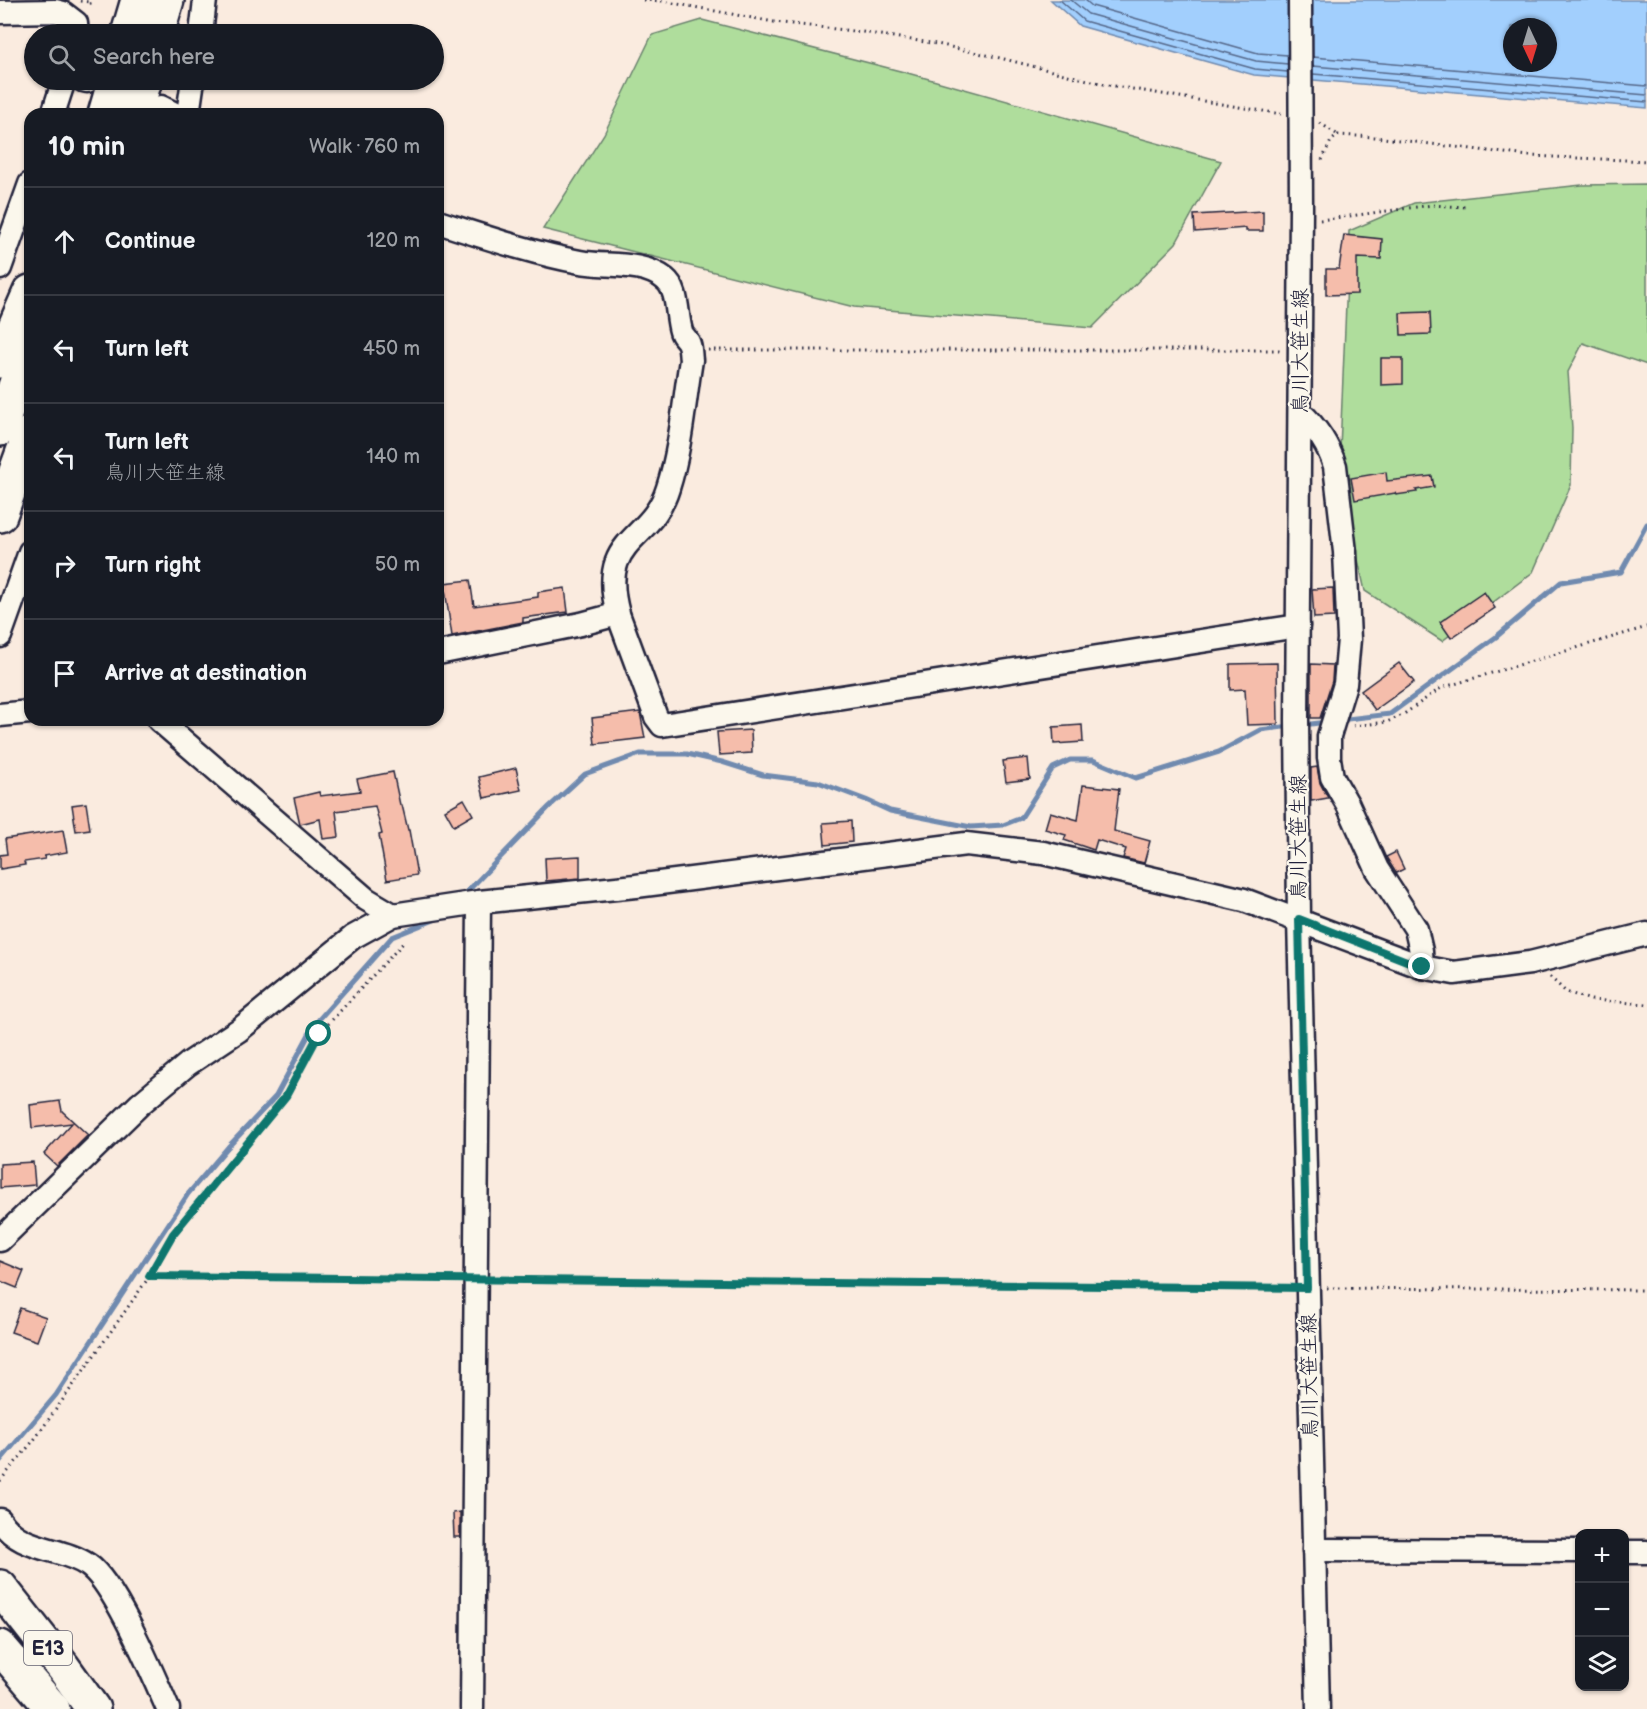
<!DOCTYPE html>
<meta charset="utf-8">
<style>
body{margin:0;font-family:"Balsamiq Sans","Klee One",sans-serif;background:#20242c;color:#f1f3f6}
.controls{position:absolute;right:18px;bottom:18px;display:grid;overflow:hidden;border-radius:12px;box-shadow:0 2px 4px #0004}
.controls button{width:54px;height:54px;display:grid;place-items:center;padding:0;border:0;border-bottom:2px solid #363941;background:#171b24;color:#f1f3f6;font:30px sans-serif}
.compass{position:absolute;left:1503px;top:18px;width:54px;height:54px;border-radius:50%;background:#171b24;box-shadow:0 2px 4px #0004;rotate:176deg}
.stop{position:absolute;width:18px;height:18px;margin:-14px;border:4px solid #0f766e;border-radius:50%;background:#fff}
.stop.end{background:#0f766e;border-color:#fff;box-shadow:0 2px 6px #0008}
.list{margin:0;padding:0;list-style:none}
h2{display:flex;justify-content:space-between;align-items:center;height:78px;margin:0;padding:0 24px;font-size:26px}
h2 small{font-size:20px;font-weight:400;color:#9ea1a6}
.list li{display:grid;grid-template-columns:39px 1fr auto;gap:18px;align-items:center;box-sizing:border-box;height:108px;padding:0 24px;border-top:2px solid #363941}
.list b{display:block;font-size:22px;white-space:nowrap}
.list p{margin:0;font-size:20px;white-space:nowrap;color:#9ea1a6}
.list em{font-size:20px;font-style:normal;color:#9ea1a6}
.icon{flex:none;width:33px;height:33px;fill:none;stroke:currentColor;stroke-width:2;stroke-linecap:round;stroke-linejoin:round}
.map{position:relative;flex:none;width:1647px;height:1709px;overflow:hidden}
.search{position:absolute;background:#171b24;box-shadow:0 2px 4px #0004;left:24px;top:24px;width:420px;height:66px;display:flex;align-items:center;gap:15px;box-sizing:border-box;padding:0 21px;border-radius:33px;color:#9ea1a6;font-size:22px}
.panel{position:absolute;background:#171b24;box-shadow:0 2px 4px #0004;left:24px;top:108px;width:420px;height:618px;border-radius:18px}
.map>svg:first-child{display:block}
</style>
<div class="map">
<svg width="1647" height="1709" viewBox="0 0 1647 1709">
<rect width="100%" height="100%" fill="#faebdf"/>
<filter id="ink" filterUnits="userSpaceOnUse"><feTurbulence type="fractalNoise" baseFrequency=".0167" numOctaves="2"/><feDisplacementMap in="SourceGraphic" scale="12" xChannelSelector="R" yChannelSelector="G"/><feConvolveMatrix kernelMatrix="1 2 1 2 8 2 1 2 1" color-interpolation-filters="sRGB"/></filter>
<g filter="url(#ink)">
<g fill="#afdd9c" stroke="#68806c" stroke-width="1.5">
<path d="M 702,20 L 904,72 L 1221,161 L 1176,243 L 1092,328 L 854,307 L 543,229 L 604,134 L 652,35 Z"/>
<path d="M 1647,184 L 1647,365 L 1583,343 L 1568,372 L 1572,428 L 1571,485 L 1533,572 L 1442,641 L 1365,591 L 1339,474 L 1349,231 L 1414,203 L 1582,185 Z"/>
</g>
<path fill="#a2cffd" stroke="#6f8aaf" stroke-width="1.5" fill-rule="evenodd" d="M 1051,0 L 1647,0 L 1647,108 L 1254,75 L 1080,26 ZM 1512,27 L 1548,27 L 1548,63 L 1512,63 Z"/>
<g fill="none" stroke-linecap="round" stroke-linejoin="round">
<g stroke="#556789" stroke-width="1.5">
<path d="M 1060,0 L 1084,21 L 1255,69 L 1288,72"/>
<path d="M 1071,0 L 1088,14 L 1256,61 L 1288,64"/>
<path d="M 1085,0 L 1092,6 L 1258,53 L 1288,55"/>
<path d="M 1313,57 L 1647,86"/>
<path d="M 1313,66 L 1647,95"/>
<path d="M 1313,74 L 1647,102"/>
</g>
<g stroke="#6f8aaf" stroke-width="5">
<path d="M 1339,720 L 1390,714 L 1496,637 L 1561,582 L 1621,572 L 1647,524"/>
<path d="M 1303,725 L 1327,722"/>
<path d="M 461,898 L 549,807 L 585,774 L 640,754 L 687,754 L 722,762 L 763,775 L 818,782 L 866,800 L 890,811 L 971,827 L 1003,825 L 1021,818 L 1053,768 L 1070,760 L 1093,760 L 1136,778 L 1219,752 L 1260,730 L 1291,726"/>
<path d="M 0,1461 L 56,1395 L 188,1194 L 228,1147 L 276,1096 L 314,1025 L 392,937 L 439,918"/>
</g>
</g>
<g fill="#f5bdab" stroke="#22223b" stroke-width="1.5">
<path d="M 1263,211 L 1263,231 L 1246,231 L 1246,228 L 1195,232 L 1194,215 Z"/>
<path d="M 1344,235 L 1382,239 L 1381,259 L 1357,258 L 1357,294 L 1326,295 L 1326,269 L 1339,269 Z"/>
<path d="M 1430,312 L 1431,334 L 1401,335 L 1400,313 Z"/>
<path d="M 1381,358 L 1403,358 L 1403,384 L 1381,385 Z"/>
<path d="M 1386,472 L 1387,481 L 1432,476 L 1434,487 L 1416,490 L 1417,492 L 1396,495 L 1395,493 L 1355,500 L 1351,478 Z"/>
<path d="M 470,580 L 474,606 L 538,597 L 538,592 L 565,588 L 568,612 L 523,618 L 523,622 L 452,636 L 444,583 Z"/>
<path d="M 1333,588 L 1334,617 L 1314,618 L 1312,589 Z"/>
<path d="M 1484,592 L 1495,608 L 1451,638 L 1440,622 Z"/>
<path d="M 1277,663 L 1278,724 L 1247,725 L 1245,689 L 1230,690 L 1230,664 Z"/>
<path d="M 1399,663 L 1414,682 L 1375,710 L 1361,691 Z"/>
<path d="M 1311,664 L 1333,665 L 1332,681 L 1320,718 L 1311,718 Z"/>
<path d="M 640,712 L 645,738 L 595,744 L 592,718 Z"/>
<path d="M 1082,725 L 1083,742 L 1054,744 L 1053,727 Z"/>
<path d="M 751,730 L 752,753 L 719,755 L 717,732 Z"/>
<path d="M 1028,758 L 1030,779 L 1006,782 L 1003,761 Z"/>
<path d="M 1317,767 L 1320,783 L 1328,798 L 1311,801 L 1311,768 Z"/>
<path d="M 516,768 L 521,790 L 484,798 L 479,777 Z"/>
<path d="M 393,772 L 400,805 L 402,805 L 408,830 L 409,830 L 417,875 L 387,880 L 379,835 L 382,834 L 375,806 L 336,811 L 339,837 L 323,839 L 320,819 L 300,824 L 294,798 L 319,792 L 320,796 L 360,791 L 357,779 Z"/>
<path d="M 1083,785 L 1119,789 L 1114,831 L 1150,841 L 1144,863 L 1123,858 L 1126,849 L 1097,840 L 1094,850 L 1064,840 L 1066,835 L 1045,829 L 1050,812 L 1078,820 Z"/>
<path d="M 464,799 L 473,815 L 454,826 L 445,810 Z"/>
<path d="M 86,803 L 90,829 L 76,831 L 72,805 Z"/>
<path d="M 851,821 L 852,842 L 825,845 L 823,823 Z"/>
<path d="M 63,830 L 67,852 L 44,856 L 45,859 L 24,862 L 25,865 L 0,869 L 0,855 L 7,854 L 5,839 Z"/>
<path d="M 1396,852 L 1404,869 L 1396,873 L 1386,857 Z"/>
<path d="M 580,856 L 580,878 L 546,881 L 545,858 Z"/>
<path d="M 60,1101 L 62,1111 L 88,1135 L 57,1166 L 44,1154 L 72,1123 L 32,1128 L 30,1105 Z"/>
<path d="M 33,1162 L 35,1185 L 0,1188 L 0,1164 Z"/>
<path d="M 0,1261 L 24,1271 L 17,1288 L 0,1281 Z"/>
<path d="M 20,1308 L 46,1317 L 37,1341 L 11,1332 Z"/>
<path d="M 460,1512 L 460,1537 L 454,1537 L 453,1513 Z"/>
</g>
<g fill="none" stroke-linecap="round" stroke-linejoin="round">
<defs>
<g id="minor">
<path d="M 1300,0 L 1301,208 L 1297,720 L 1299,919 L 1318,1709"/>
<path d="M 0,12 L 55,11 L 63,13 L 76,23 L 77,34"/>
<path d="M 201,34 L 205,0"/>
<path d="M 83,80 L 87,81"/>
<path d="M 161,107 L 175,114"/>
<path d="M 53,114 L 64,80"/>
<path d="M 188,114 L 193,80"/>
<path d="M 438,222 C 485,237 532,253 580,262 C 607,267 642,261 665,279 C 679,290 676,315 681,331 C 682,336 686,338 688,342 C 691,348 690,354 691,360 C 684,402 681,448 668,488 C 651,544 597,536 618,614 L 656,717 L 662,725 L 1298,626"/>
<path d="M 0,268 L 30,184"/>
<path d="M 1300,412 C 1316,427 1328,444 1335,466 L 1345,552 L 1349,639 L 1345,684 L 1329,736 L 1329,758 L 1332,777 L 1348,805 L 1377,869 L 1416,929 L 1421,951 L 1422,967"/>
<path d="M 0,636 L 30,552"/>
<path d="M 438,653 L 581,624 L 618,614"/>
<path d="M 0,715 L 30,712"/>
<path d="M 159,720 L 366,899 L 393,915"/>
<path d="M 0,1240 L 140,1104 L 188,1064 L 239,1030 L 353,937 L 393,915 L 479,902 L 636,886 L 966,844 L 1043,853 L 1244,900 L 1422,967 L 1454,973 L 1530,963 L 1647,934"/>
<path d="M 0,1520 C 20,1552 60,1546 88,1565 C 115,1583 154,1677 168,1709"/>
<path d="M 1314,1550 L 1580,1551"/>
<path d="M 1624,1552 L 1647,1552"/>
<path d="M 472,1709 L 479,902"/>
</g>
<g id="highway">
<path d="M 128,34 L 138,0"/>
<path d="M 157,34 L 167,0"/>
<path d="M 105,114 L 115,80"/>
<path d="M 135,114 L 145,80"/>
<path d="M 0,361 L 30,292"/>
<path d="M 0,429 L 30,344"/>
<path d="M 0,515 L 30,433"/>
<path d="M 0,1587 L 63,1667 L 93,1709"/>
<path d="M 0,1647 L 53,1709"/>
</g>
</defs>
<use href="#minor" stroke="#22223b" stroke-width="27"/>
<use href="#highway" stroke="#22223b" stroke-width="38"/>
<g stroke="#22223b" stroke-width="3" stroke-dasharray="1.5 4.5" stroke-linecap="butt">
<path d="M 643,0 L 662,1 L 774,22 L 862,32 L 937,44 L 996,57 L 1108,85 L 1281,114"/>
<path d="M 80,1 L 91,2 L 88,7"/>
<path d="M 1320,123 L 1338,135"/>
<path d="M 1322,160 L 1331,141 L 1338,135 L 1375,137 L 1528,156 L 1647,161"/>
<path d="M 1320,220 L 1432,205 L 1465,207"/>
<path d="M 708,350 L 1280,350"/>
<path d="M 1353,726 L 1387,722 L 1404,714 L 1441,688 L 1647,627"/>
<path d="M 1550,977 L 1566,992 L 1591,1000 L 1647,1004"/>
<path d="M 149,1277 L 456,1280"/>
<path d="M 496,1280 L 1290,1288"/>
<path d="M 1327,1288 L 1647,1290"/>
<path d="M 0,1481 L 34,1440 L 84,1370 L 149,1277 L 173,1234 L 205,1192 L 286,1096 L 319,1034 L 404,942"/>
</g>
<use href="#minor" stroke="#fbf7ec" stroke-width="22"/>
<use href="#highway" stroke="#fbf7ec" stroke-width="33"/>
</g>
</g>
<g fill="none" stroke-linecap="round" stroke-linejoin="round" filter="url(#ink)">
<path stroke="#0f766e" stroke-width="8" d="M 319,1034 L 286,1096 L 173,1234 L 149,1276 L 1307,1288 L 1299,919 L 1422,967"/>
</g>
<g text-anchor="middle" stroke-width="4.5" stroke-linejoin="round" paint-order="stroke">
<rect fill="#fbf7ec" stroke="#636270" stroke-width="1.5" x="24" y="1631" width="48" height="34" rx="4.5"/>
<g font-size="20" font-weight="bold" fill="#22223b">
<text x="48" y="1655">E13</text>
</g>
<g font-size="21" fill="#22223b" stroke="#fbf7ec">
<text transform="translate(1300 351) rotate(-90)" y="7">鳥川大笹生線</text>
<text transform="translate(1298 837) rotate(-90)" y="7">鳥川大笹生線</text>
<text transform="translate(1309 1376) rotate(-91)" y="7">鳥川大笹生線</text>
</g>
</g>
</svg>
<div class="controls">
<button>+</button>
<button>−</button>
<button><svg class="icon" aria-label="layers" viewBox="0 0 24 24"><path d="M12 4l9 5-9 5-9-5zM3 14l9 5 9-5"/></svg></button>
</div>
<svg class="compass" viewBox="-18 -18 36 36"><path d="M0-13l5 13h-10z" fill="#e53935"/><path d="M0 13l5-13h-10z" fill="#9ea1a6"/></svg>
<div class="stop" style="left:319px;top:1034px"></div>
<div class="stop end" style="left:1422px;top:967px"></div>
<div class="search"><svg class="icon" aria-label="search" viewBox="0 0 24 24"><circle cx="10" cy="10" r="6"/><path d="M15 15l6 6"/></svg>Search here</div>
<section class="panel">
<h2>10 min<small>Walk · 760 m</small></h2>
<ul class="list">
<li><svg class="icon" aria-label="ahead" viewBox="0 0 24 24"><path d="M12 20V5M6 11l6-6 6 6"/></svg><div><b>Continue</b></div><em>120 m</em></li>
<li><svg class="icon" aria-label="left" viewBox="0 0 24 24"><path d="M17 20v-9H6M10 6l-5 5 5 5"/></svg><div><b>Turn left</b></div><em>450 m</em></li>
<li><svg class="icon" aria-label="left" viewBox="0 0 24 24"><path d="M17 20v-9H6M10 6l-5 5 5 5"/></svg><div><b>Turn left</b><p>鳥川大笹生線</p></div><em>140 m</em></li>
<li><svg class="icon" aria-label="right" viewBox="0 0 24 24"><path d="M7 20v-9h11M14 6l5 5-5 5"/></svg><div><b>Turn right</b></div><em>50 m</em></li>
<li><svg class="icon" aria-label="arrive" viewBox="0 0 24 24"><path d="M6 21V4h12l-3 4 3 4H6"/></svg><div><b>Arrive at destination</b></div></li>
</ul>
</section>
</div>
